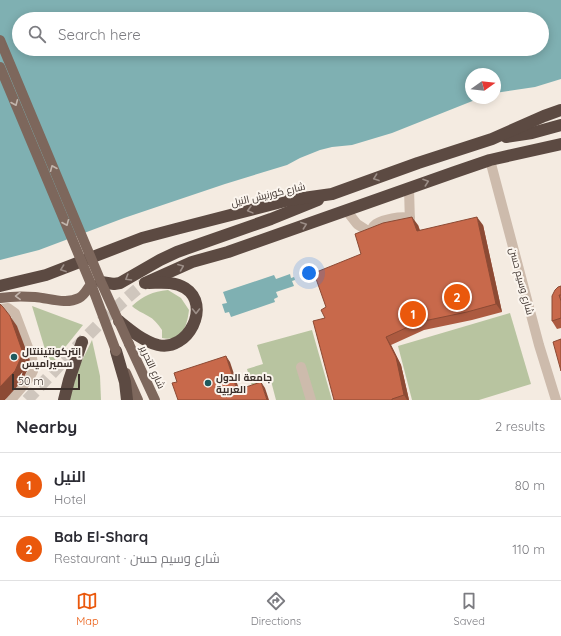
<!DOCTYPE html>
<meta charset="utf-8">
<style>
body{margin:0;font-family:Quicksand,Cairo,sans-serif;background:#f2f2f3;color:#2b2b33}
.compass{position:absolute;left:465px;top:68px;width:36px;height:36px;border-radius:50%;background:#fff;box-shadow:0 2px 10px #0003;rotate:75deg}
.scale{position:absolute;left:12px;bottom:10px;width:68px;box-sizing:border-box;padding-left:4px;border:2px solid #3b302b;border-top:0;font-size:11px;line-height:14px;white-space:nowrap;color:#3b302b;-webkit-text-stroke:3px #fbf5ee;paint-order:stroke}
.you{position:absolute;left:309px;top:273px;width:14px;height:14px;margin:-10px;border:3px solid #fff;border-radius:50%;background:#1a73e8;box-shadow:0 0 0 6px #1a73e833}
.badge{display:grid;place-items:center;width:26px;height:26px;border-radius:50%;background:#ea580c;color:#fff;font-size:13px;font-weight:700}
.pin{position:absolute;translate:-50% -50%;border:2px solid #fff;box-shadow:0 1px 4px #0006}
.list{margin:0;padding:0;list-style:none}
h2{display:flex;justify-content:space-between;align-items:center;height:52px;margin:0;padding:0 16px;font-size:17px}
h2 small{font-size:13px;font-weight:400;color:#7c7c81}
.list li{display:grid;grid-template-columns:26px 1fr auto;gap:12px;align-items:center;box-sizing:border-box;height:64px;padding:0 16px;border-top:1px solid #e1e1e2}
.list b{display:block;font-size:15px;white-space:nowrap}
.list p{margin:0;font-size:13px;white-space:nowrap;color:#7c7c81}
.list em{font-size:13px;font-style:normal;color:#7c7c81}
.icon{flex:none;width:22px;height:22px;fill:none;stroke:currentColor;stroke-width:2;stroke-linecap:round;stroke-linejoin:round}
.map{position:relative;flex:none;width:561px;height:400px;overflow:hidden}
.search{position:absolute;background:#fff;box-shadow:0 2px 10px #0003;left:12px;right:12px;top:12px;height:44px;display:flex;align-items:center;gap:10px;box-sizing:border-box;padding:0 14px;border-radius:22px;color:#7c7c81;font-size:15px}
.sheet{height:180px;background:#fff}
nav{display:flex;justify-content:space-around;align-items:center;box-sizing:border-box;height:56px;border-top:1px solid #e1e1e2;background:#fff;font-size:11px;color:#7c7c81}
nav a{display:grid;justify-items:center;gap:2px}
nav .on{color:#ea580c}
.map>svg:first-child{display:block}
</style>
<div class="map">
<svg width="561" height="400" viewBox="0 0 561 400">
<rect width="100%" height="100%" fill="#f4ebe1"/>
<g fill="#b8c4a0">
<path d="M 168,290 L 181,298 L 189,310 C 187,327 182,342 162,338 L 162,330 C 158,324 154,319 148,316 C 142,312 137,311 132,306 C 144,295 152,292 168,290 Z"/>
<path d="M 32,306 L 83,325 L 50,366 Z"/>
<path d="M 510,313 L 531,384 L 479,400 L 412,400 L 398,346 Z"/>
<path d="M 312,330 L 332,400 L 276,400 L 271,381 L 252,386 L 247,369 L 263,364 L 257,345 Z"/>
<path d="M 92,340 L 100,376 L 101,400 L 69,400 L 77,371 Z"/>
</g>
<g fill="#7fb0b2" fill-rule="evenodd">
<path d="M 0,0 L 561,0 L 561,79 L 535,87 L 495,93 L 495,74 L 471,74 L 471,98 L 480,98 L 392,133 L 352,145 L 332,147 L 320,150 L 300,158 L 287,165 L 225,184 L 124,218 L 39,250 L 0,260 ZM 19,19 L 542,19 L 542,49 L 19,49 Z"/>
<path d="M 290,274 L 291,278 L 294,277 L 295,280 L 292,281 L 294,286 L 276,292 L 278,297 L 274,299 L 275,302 L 231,317 L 229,312 L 225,313 L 222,304 L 227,303 L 223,292 L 274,275 L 276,279 Z"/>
</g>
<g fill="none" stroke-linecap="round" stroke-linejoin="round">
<path stroke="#cfc6bd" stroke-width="12" stroke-dasharray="12 6" stroke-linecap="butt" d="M 27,400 C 65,360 102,317 145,283"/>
<g stroke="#cdbbac" stroke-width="10">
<path d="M 490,160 L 539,345 L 556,400"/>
<path d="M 346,210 L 357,224 L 377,237"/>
<path d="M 408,229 L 410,224 L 409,188"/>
<path d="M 370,232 C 372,229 373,226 376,224 C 384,219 400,216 410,218"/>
<path d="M 0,309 L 8,308 L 15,313 L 32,358 C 33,362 34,367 33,371 C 29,381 18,391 11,400"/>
<path d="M 301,367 L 311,400"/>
</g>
<g stroke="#7d675c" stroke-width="10">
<path d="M 129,344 L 155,400"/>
<path d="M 126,373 L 138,400"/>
</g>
<g stroke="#5c4a42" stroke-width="12">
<path d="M 506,137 L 532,133 L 561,125"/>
<path d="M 101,282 L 114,284 L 120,283 L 160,260 L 177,252 L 271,219 L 318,200"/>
<path d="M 145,283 L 192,262 L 228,252 L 455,172 L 490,160 L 561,144"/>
<path d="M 0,286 L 46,275 L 142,238 L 176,229 L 289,200 L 332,194 L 418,163 L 492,139 L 544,116 L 561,110"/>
<path d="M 119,321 C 130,330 143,341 158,345 C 188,352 212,305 185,288 C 174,281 160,283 149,283"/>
<path d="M 116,351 L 125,382 L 127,400"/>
<path d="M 64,400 L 69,380 L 82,342"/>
</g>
<g stroke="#7d675c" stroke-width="10">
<path d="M 0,40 L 101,282 L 129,344"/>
<path d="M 0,67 L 91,284 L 116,351"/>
<path d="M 0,298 C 12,296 23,296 35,297 C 49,298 66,305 79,298 C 85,295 87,289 91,284"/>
</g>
</g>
<g fill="#ac5a40">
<path d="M 418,225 L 420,230 L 483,225 L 502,312 L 472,320 L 424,330 L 391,345 L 401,365 L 409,400 L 334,400 L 325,318 L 326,307 L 361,254 Z"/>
<path d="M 561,286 L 561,328 L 557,329 L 552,321 Z"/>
</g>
<g fill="#8c4a34">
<path d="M 412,217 L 418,225 L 422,239 L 417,231 Z"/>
<path d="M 477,217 L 483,225 L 502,312 L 496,304 Z"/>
<path d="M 10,316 L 17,326 L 31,363 L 22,381 L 5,400 L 0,400 L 0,387 Z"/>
<path d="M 386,337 L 391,345 L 401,365 L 409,400 L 407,400 L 404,395 Z"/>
<path d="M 226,356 L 230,362 L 241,395 L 237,390 Z"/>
<path d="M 261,382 L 265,388 L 269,400 L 267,400 Z"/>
</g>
<g fill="#c8694b" stroke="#8c4a34">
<path d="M 412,217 L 417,231 L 477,217 L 496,304 L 467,312 L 419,322 L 386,337 L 396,357 L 404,395 L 392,399 L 392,400 L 334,400 L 313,321 L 325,318 L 321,310 L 326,307 L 314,273 L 361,254 L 355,234 L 383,223 Z"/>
<path d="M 561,286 L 561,295 L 559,295 L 561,301 L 561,318 L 552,321 L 552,296 L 555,290 L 558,287 Z"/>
<path d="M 0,304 L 3,307 L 10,316 L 23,353 L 15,371 L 0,387 Z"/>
<path d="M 561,339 L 561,371 L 553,342 Z"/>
<path d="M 226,356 L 237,390 L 261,382 L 267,400 L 178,400 L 172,383 L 177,382 L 174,373 Z"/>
</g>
<defs><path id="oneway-chevron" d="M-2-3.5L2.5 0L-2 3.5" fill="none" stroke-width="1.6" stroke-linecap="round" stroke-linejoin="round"/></defs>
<g stroke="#c2b5ac">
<use href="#oneway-chevron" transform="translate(15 103) rotate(67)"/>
<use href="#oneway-chevron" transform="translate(53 168) rotate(-113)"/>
<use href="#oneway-chevron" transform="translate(66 223) rotate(67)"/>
<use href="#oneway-chevron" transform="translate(18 296) rotate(179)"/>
</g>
<g stroke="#9c8e87">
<use href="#oneway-chevron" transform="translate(376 178) rotate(160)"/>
<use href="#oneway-chevron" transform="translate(426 182) rotate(-19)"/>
<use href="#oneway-chevron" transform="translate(250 210) rotate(165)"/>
<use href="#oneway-chevron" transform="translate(304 225) rotate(-20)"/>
<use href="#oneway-chevron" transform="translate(181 267) rotate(-22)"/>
<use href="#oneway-chevron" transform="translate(63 269) rotate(160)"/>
<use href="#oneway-chevron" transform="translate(128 278) rotate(149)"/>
<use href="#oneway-chevron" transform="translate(196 311) rotate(90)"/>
</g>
<g fill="#1f5a5e" stroke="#fbf5ee" stroke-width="1.5">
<circle cx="14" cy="357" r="4"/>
<circle cx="208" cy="383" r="4"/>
</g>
<g text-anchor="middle" stroke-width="4" stroke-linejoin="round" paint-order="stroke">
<g font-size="10" fill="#3b302b" stroke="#fbf5ee">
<text transform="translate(268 194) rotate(-13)" y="4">شارع كورنيش النيل</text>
<text transform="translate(522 281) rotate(75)" y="4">شارع وسيم حسن</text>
<text transform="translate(153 367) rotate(65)" y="4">شارع التحرير</text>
</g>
<g font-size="10" font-weight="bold" fill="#3b302b" stroke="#fbf5ee" text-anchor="start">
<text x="22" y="355">إنتركونتيننتال<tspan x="22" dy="12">سميراميس</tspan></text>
<text x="216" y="381">جامعة الدول<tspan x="216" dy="12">العربية</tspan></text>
</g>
</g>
</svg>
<svg class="compass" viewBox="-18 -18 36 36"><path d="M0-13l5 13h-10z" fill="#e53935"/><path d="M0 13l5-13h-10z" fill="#7c7c81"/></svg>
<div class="scale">50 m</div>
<div class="you"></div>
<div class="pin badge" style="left:413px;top:314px">1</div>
<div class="pin badge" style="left:457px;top:297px">2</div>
<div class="search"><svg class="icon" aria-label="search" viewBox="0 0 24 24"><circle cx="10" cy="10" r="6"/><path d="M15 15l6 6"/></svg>Search here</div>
</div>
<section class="sheet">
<h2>Nearby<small>2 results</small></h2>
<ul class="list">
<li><span class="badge">1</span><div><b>النيل</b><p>Hotel</p></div><em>80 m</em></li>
<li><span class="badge">2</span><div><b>Bab El-Sharq</b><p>Restaurant · شارع وسيم حسن</p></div><em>110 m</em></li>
</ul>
</section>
<nav>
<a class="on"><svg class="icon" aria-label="map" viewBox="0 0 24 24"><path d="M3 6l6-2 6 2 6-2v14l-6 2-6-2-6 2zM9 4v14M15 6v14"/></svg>Map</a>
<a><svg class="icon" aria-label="directions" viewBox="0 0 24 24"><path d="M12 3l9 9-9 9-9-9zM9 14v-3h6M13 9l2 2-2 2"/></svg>Directions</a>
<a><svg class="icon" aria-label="saved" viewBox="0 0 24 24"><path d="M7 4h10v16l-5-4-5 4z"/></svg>Saved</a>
</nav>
